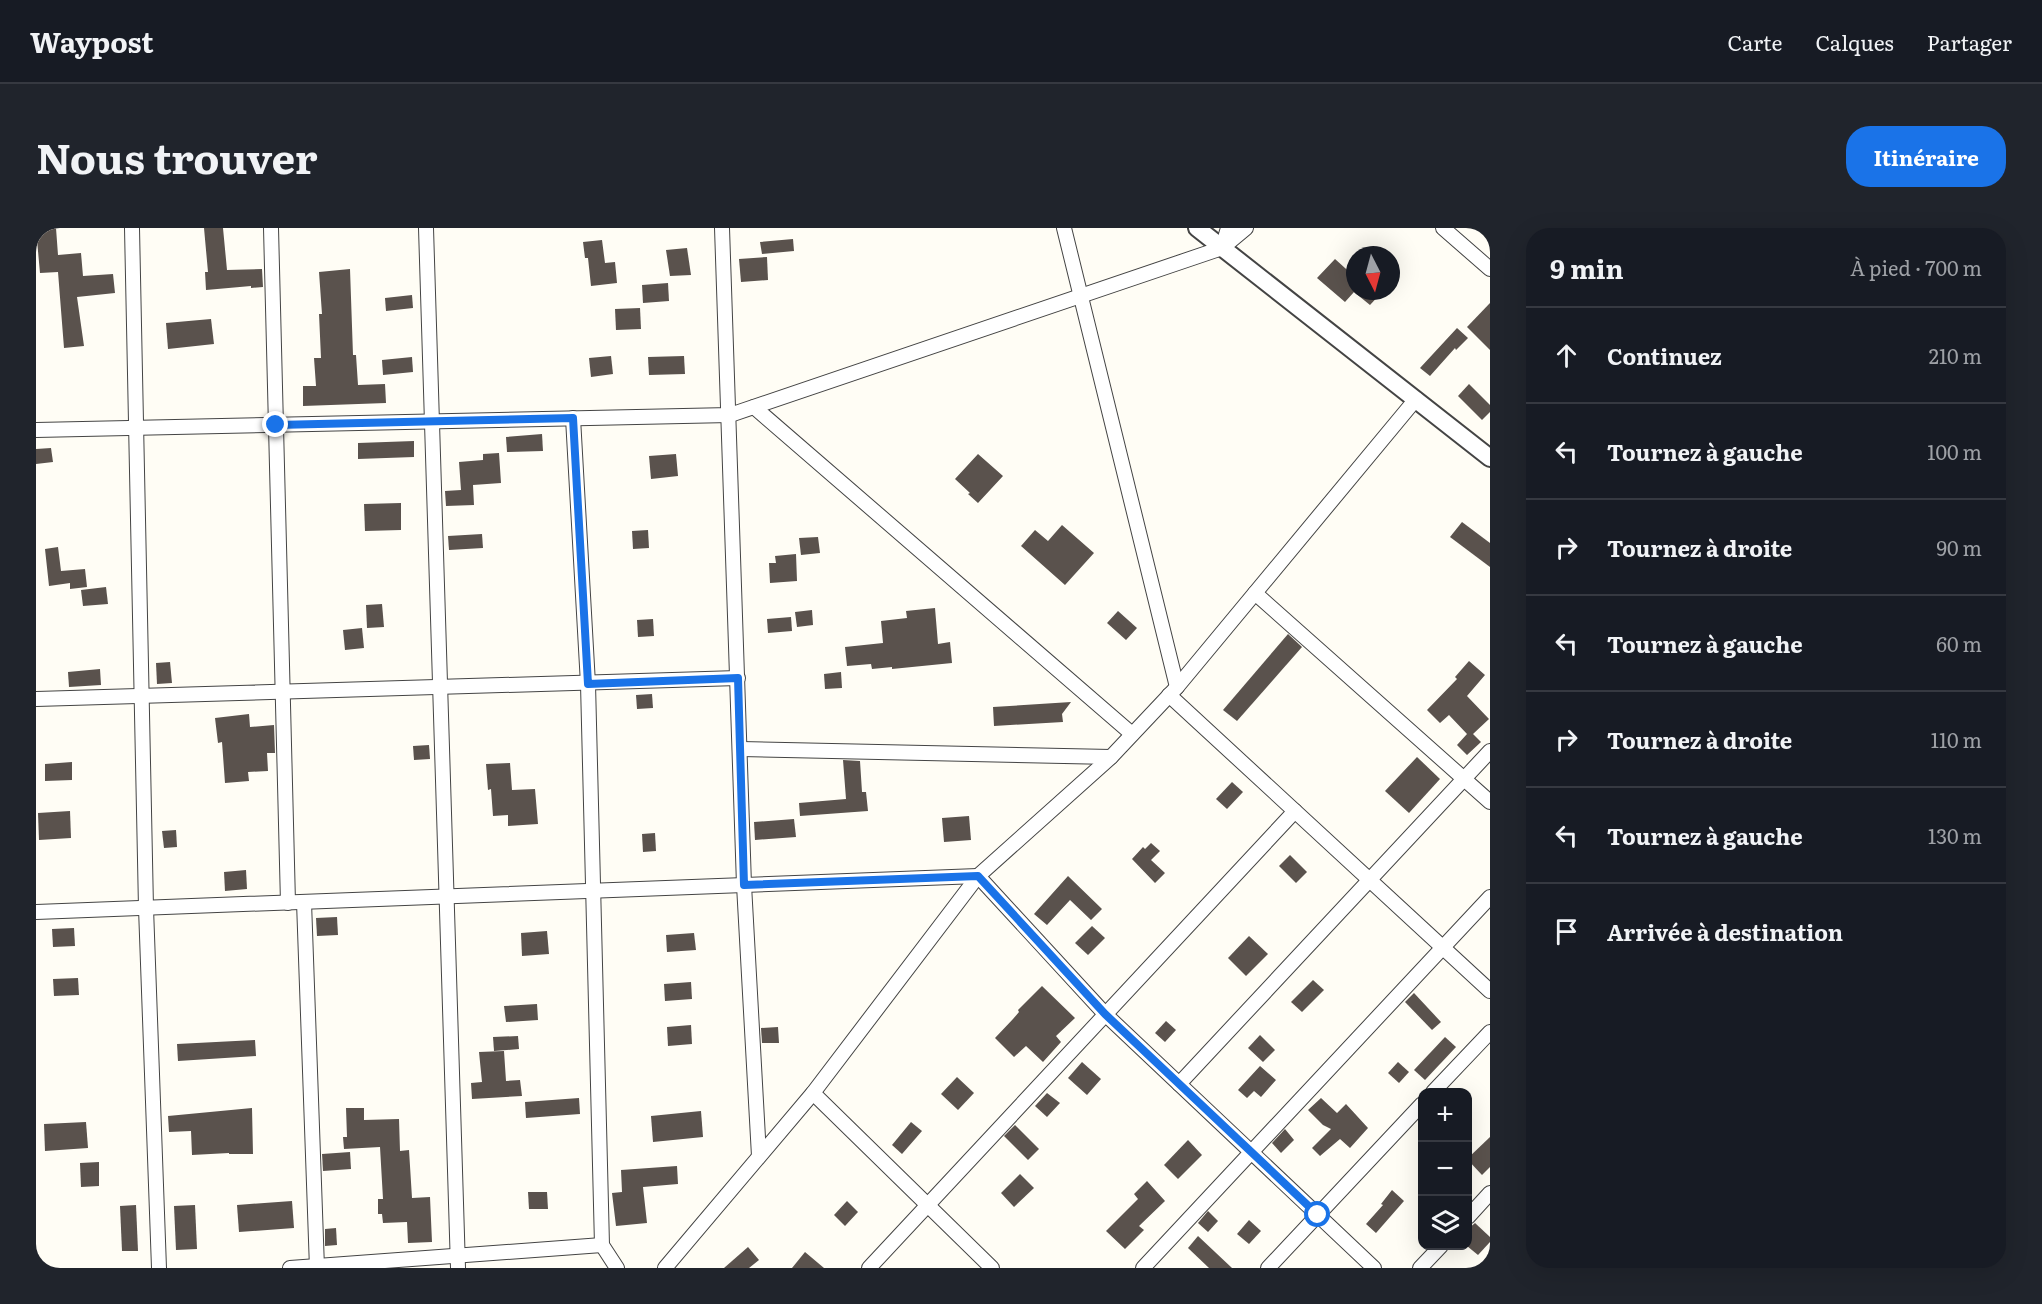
<!DOCTYPE html>
<html lang="fr">
<meta charset="utf-8">
<style>
body{margin:0;font-family:Literata,serif;background:#20242c;color:#f1f3f6}
.controls{position:absolute;right:18px;bottom:18px;display:grid;overflow:hidden;border-radius:12px;box-shadow:0 6px 24px #0002}
.controls button{width:54px;height:54px;display:grid;place-items:center;padding:0;border:0;border-bottom:2px solid #363941;background:#171b24;color:#f1f3f6;font:30px sans-serif}
.compass{position:absolute;left:1310px;top:18px;width:54px;height:54px;border-radius:50%;background:#171b24;box-shadow:0 6px 24px #0002;rotate:174deg}
.stop{position:absolute;width:18px;height:18px;margin:-14px;border:4px solid #1a73e8;border-radius:50%;background:#fff}
.stop.end{background:#1a73e8;border-color:#fff;box-shadow:0 2px 6px #0008}
.list{margin:0;padding:0;list-style:none}
h2{display:flex;justify-content:space-between;align-items:center;height:78px;margin:0;padding:0 24px;font-size:26px}
h2 small{font-size:20px;font-weight:400;color:#9ea1a6}
.list li{display:grid;grid-template-columns:39px 1fr auto;gap:18px;align-items:center;box-sizing:border-box;height:96px;padding:0 24px;border-top:2px solid #363941}
.list b{display:block;font-size:22px;white-space:nowrap}
.list em{font-size:20px;font-style:normal;color:#9ea1a6}
.icon{flex:none;width:33px;height:33px;fill:none;stroke:currentColor;stroke-width:2;stroke-linecap:round;stroke-linejoin:round}
.map{position:relative;flex:none;width:1454px;height:1040px;overflow:hidden;border-radius:24px}
header{display:flex;align-items:center;gap:36px;box-sizing:border-box;height:84px;padding:0 30px;background:#171b24;border-bottom:2px solid #363941}
header strong{font-size:28px}
nav{display:flex;gap:33px;margin-inline-start:auto;font-size:21px}
.intro{display:flex;align-items:center;justify-content:space-between;box-sizing:border-box;height:144px;padding:0 36px}
h1{margin:0;font-size:42px}
.button{padding:15px 27px;border-radius:24px;background:#1a73e8;color:#fff;font-size:21px;font-weight:700}
main{display:flex;gap:36px;padding:0 36px}
aside{flex:1;background:#171b24;border-radius:24px;box-shadow:0 6px 24px #0002}
.map>svg:first-child{display:block}
</style>
<header>
<strong>Waypost</strong>
<nav><a>Carte</a><a>Calques</a><a>Partager</a></nav>
</header>
<div class="intro"><h1>Nous trouver</h1><a class="button">Itinéraire</a></div>
<main>
<div class="map">
<svg width="1454" height="1040" viewBox="0 0 1454 1040">
<rect width="100%" height="100%" fill="#fffdf5"/>
<g fill="#5a524d">
<path d="M 20,0 L 22,27 L 45,25 L 47,48 L 77,46 L 79,65 L 41,69 L 48,118 L 28,120 L 22,44 L 4,45 L 0,1 Z"/>
<path d="M 168,0 L 187,0 L 191,42 L 226,41 L 227,59 L 215,60 L 215,58 L 170,62 L 169,44 L 172,44 Z"/>
<path d="M 757,11 L 758,23 L 726,26 L 724,14 Z"/>
<path d="M 566,12 L 569,35 L 579,34 L 581,55 L 555,58 L 552,30 L 549,30 L 547,14 Z"/>
<path d="M 651,20 L 655,47 L 634,48 L 630,22 Z"/>
<path d="M 731,29 L 732,52 L 705,54 L 703,31 Z"/>
<path d="M 1299,31 L 1319,49 L 1318,63 L 1347,63 L 1334,77 L 1318,64 L 1309,74 L 1281,50 Z"/>
<path d="M 314,41 L 317,127 L 320,127 L 322,157 L 349,156 L 350,175 L 267,178 L 267,158 L 280,158 L 278,130 L 285,130 L 283,86 L 286,86 L 283,44 Z"/>
<path d="M 632,55 L 633,73 L 607,75 L 606,57 Z"/>
<path d="M 376,67 L 377,80 L 350,83 L 349,70 Z"/>
<path d="M 1454,75 L 1454,122 L 1431,99 Z"/>
<path d="M 604,80 L 605,101 L 580,102 L 579,81 Z"/>
<path d="M 175,91 L 178,116 L 132,121 L 130,95 Z"/>
<path d="M 1421,100 L 1432,110 L 1420,122 L 1419,120 L 1394,148 L 1384,140 Z"/>
<path d="M 575,128 L 577,146 L 555,149 L 553,130 Z"/>
<path d="M 648,128 L 649,146 L 613,147 L 612,129 Z"/>
<path d="M 376,129 L 377,144 L 347,147 L 346,132 Z"/>
<path d="M 1433,156 L 1454,177 L 1454,184 L 1446,192 L 1422,168 Z"/>
<path d="M 506,206 L 507,223 L 471,224 L 470,209 Z"/>
<path d="M 378,213 L 378,229 L 322,231 L 322,215 Z"/>
<path d="M 15,220 L 17,234 L 0,236 L 0,221 Z"/>
<path d="M 463,225 L 465,255 L 437,257 L 438,277 L 410,278 L 409,263 L 425,262 L 423,234 L 447,232 L 447,226 Z"/>
<path d="M 640,226 L 642,248 L 615,251 L 613,228 Z"/>
<path d="M 942,226 L 967,248 L 942,275 L 932,266 L 934,265 L 919,251 Z"/>
<path d="M 365,275 L 365,302 L 329,303 L 328,276 Z"/>
<path d="M 1426,294 L 1454,315 L 1454,339 L 1414,309 Z"/>
<path d="M 1026,297 L 1058,325 L 1029,357 L 985,318 L 999,302 L 1012,313 Z"/>
<path d="M 612,302 L 613,320 L 597,321 L 596,303 Z"/>
<path d="M 446,306 L 447,320 L 413,322 L 412,308 Z"/>
<path d="M 782,309 L 784,325 L 765,327 L 763,310 Z"/>
<path d="M 22,319 L 25,343 L 49,341 L 51,359 L 34,361 L 34,355 L 13,358 L 9,321 Z"/>
<path d="M 760,326 L 761,353 L 734,355 L 733,335 L 740,335 L 739,328 Z"/>
<path d="M 70,359 L 72,376 L 47,378 L 45,362 Z"/>
<path d="M 346,376 L 348,399 L 331,400 L 330,377 Z"/>
<path d="M 899,380 L 902,416 L 914,414 L 916,435 L 856,441 L 856,439 L 836,441 L 835,436 L 811,438 L 809,419 L 847,415 L 845,393 L 871,390 L 870,383 Z"/>
<path d="M 776,382 L 777,397 L 761,399 L 759,384 Z"/>
<path d="M 1082,383 L 1101,400 L 1090,412 L 1071,395 Z"/>
<path d="M 755,389 L 756,403 L 732,405 L 731,391 Z"/>
<path d="M 617,391 L 618,408 L 602,409 L 601,392 Z"/>
<path d="M 326,400 L 328,420 L 309,422 L 307,402 Z"/>
<path d="M 1252,406 L 1266,419 L 1201,493 L 1187,482 Z"/>
<path d="M 1433,433 L 1449,447 L 1431,468 L 1453,491 L 1437,506 L 1445,514 L 1431,527 L 1421,517 L 1431,506 L 1413,487 L 1404,495 L 1391,482 L 1421,451 L 1419,449 Z"/>
<path d="M 134,434 L 136,455 L 121,456 L 120,435 Z"/>
<path d="M 64,441 L 65,457 L 33,459 L 32,444 Z"/>
<path d="M 805,444 L 806,460 L 789,461 L 788,446 Z"/>
<path d="M 616,466 L 617,480 L 601,481 L 600,467 Z"/>
<path d="M 1035,474 L 1026,486 L 1027,494 L 958,498 L 957,479 Z"/>
<path d="M 213,486 L 214,499 L 238,497 L 239,525 L 231,525 L 232,543 L 212,544 L 213,553 L 189,555 L 186,514 L 182,515 L 179,490 Z"/>
<path d="M 393,517 L 394,531 L 378,532 L 377,518 Z"/>
<path d="M 1381,529 L 1404,551 L 1373,585 L 1349,563 Z"/>
<path d="M 807,532 L 824,533 L 826,564 L 830,564 L 832,583 L 764,588 L 763,575 L 810,571 Z"/>
<path d="M 36,534 L 36,552 L 9,553 L 9,536 Z"/>
<path d="M 474,535 L 476,562 L 499,561 L 502,596 L 472,598 L 472,587 L 457,588 L 455,561 L 452,562 L 450,536 Z"/>
<path d="M 1196,554 L 1207,564 L 1191,581 L 1180,571 Z"/>
<path d="M 34,583 L 35,610 L 3,612 L 2,585 Z"/>
<path d="M 933,588 L 935,612 L 908,614 L 906,590 Z"/>
<path d="M 758,591 L 760,609 L 719,612 L 718,594 Z"/>
<path d="M 140,602 L 141,619 L 128,620 L 126,603 Z"/>
<path d="M 619,605 L 620,623 L 607,624 L 606,606 Z"/>
<path d="M 1115,615 L 1124,623 L 1115,632 L 1129,645 L 1119,655 L 1096,631 L 1107,619 L 1109,621 Z"/>
<path d="M 1254,627 L 1271,644 L 1260,655 L 1243,638 Z"/>
<path d="M 210,642 L 211,661 L 189,663 L 188,644 Z"/>
<path d="M 1032,648 L 1066,681 L 1055,692 L 1034,672 L 1011,697 L 998,686 Z"/>
<path d="M 301,689 L 302,707 L 281,708 L 280,690 Z"/>
<path d="M 1056,698 L 1069,710 L 1052,727 L 1039,715 Z"/>
<path d="M 38,700 L 39,718 L 17,719 L 16,701 Z"/>
<path d="M 511,703 L 513,726 L 486,728 L 485,705 Z"/>
<path d="M 658,705 L 660,722 L 631,724 L 630,707 Z"/>
<path d="M 1213,708 L 1232,726 L 1210,748 L 1192,730 Z"/>
<path d="M 42,750 L 43,767 L 18,768 L 17,751 Z"/>
<path d="M 1277,752 L 1288,762 L 1266,784 L 1255,774 Z"/>
<path d="M 655,754 L 656,771 L 629,773 L 628,756 Z"/>
<path d="M 1006,758 L 1039,790 L 1020,808 L 1025,814 L 1007,834 L 990,818 L 978,829 L 959,810 L 977,791 L 983,784 L 982,782 Z"/>
<path d="M 1378,765 L 1405,794 L 1396,802 L 1369,774 Z"/>
<path d="M 501,776 L 502,792 L 470,794 L 468,778 Z"/>
<path d="M 1130,793 L 1140,802 L 1129,814 L 1119,805 Z"/>
<path d="M 655,797 L 656,816 L 632,818 L 631,799 Z"/>
<path d="M 742,799 L 743,815 L 726,815 L 725,800 Z"/>
<path d="M 1224,807 L 1239,822 L 1227,834 L 1212,820 Z"/>
<path d="M 482,808 L 483,821 L 458,823 L 457,809 Z"/>
<path d="M 1409,809 L 1420,819 L 1389,852 L 1378,842 Z"/>
<path d="M 219,812 L 220,828 L 142,833 L 141,816 Z"/>
<path d="M 468,823 L 470,853 L 484,852 L 486,868 L 436,871 L 435,855 L 446,854 L 443,824 Z"/>
<path d="M 1046,834 L 1065,851 L 1051,867 L 1032,850 Z"/>
<path d="M 1362,834 L 1373,844 L 1363,855 L 1352,845 Z"/>
<path d="M 1224,838 L 1240,852 L 1225,869 L 1218,863 L 1211,870 L 1202,862 Z"/>
<path d="M 921,849 L 938,865 L 922,882 L 905,866 Z"/>
<path d="M 1011,865 L 1024,875 L 1011,889 L 999,878 Z"/>
<path d="M 543,870 L 544,886 L 490,890 L 489,874 Z"/>
<path d="M 1285,870 L 1301,885 L 1310,876 L 1332,900 L 1314,920 L 1304,911 L 1284,928 L 1276,920 L 1295,901 L 1287,897 L 1272,882 Z"/>
<path d="M 216,880 L 217,926 L 193,926 L 193,925 L 156,927 L 155,903 L 133,904 L 132,888 Z"/>
<path d="M 310,880 L 328,880 L 328,892 L 363,891 L 364,923 L 373,922 L 376,970 L 394,969 L 396,1014 L 372,1015 L 371,994 L 347,995 L 346,986 L 342,986 L 342,971 L 347,971 L 344,919 L 308,921 L 307,909 L 311,909 Z"/>
<path d="M 665,883 L 667,909 L 617,914 L 615,888 Z"/>
<path d="M 50,894 L 52,920 L 9,923 L 8,896 Z"/>
<path d="M 875,894 L 886,903 L 866,926 L 856,917 Z"/>
<path d="M 979,897 L 1003,921 L 992,932 L 968,908 Z"/>
<path d="M 1249,901 L 1258,912 L 1245,925 L 1236,915 Z"/>
<path d="M 1454,909 L 1454,939 L 1446,947 L 1431,931 Z"/>
<path d="M 1152,912 L 1166,927 L 1142,951 L 1128,937 Z"/>
<path d="M 314,924 L 315,941 L 287,943 L 286,926 Z"/>
<path d="M 63,934 L 63,958 L 45,959 L 44,935 Z"/>
<path d="M 641,938 L 642,956 L 607,959 L 611,995 L 580,998 L 576,965 L 586,964 L 585,942 Z"/>
<path d="M 984,946 L 998,960 L 978,979 L 965,965 Z"/>
<path d="M 1111,953 L 1129,973 L 1103,998 L 1108,1002 L 1089,1021 L 1070,1003 L 1102,971 L 1098,966 Z"/>
<path d="M 1356,962 L 1368,973 L 1340,1005 L 1330,996 L 1347,977 L 1345,976 Z"/>
<path d="M 492,964 L 511,964 L 512,981 L 493,981 Z"/>
<path d="M 256,973 L 258,1000 L 203,1004 L 201,977 Z"/>
<path d="M 811,973 L 822,984 L 809,998 L 798,987 Z"/>
<path d="M 100,977 L 102,1023 L 86,1023 L 84,978 Z"/>
<path d="M 159,977 L 161,1021 L 140,1022 L 138,978 Z"/>
<path d="M 1172,983 L 1182,993 L 1172,1004 L 1162,995 Z"/>
<path d="M 1213,992 L 1225,1003 L 1213,1016 L 1201,1006 Z"/>
<path d="M 1439,995 L 1454,1009 L 1454,1014 L 1442,1027 L 1431,1018 L 1431,1002 Z"/>
<path d="M 300,1000 L 301,1017 L 289,1018 L 289,1001 Z"/>
<path d="M 1162,1008 L 1196,1040 L 1173,1040 L 1152,1020 Z"/>
<path d="M 712,1019 L 723,1032 L 713,1040 L 688,1040 Z"/>
<path d="M 769,1024 L 788,1040 L 756,1040 Z"/>
</g>
<g fill="none" stroke-linecap="round" stroke-linejoin="round">
<defs>
<g id="minor">
<path d="M 96,0 L 110,680 L 123,1040"/>
<path d="M 235,0 L 252,675"/>
<path d="M 390,0 L 422,1040"/>
<path d="M 686,0 L 708,657 L 723,928"/>
<path d="M 1028,0 L 1141,459"/>
<path d="M 1407,0 L 1454,41"/>
<path d="M 1186,20 L 1192,0"/>
<path d="M 718,179 L 1096,506"/>
<path d="M 537,190 L 552,456 L 566,1017 L 581,1040"/>
<path d="M 0,202 L 694,187 L 1186,20 L 1210,0"/>
<path d="M 1219,365 L 1454,574"/>
<path d="M 1133,467 L 1454,763"/>
<path d="M 0,471 L 702,450"/>
<path d="M 705,521 L 1075,529"/>
<path d="M 268,674 L 281,1040"/>
<path d="M 0,684 L 942,648 L 1069,786 L 1338,1040"/>
<path d="M 1143,856 L 1454,523"/>
<path d="M 1397,864 L 1454,804"/>
<path d="M 777,865 L 956,1040"/>
<path d="M 1432,989 L 1454,965"/>
<path d="M 254,1040 L 566,1017"/>
<path d="M 629,1040 L 777,865 L 942,648 L 1075,529 L 1141,459 L 1380,171"/>
<path d="M 833,1040 L 1259,583"/>
<path d="M 1107,1040 L 1454,669"/>
<path d="M 1232,1040 L 1386,876"/>
<path d="M 1384,1040 L 1405,1018"/>
</g>
<path id="tertiary" d="M 1161,0 L 1454,230"/>
</defs>
<use href="#minor" stroke="#444" stroke-width="16"/>
<use href="#tertiary" stroke="#444" stroke-width="20"/>
<use href="#minor" stroke="#fff" stroke-width="14"/>
<use href="#tertiary" stroke="#fff" stroke-width="16"/>
</g>
<g fill="none" stroke-linecap="round" stroke-linejoin="round">
<path stroke="#1a73e8" stroke-width="8" d="M 240,197 L 537,190 L 552,456 L 702,450 L 708,657 L 942,648 L 1069,786 L 1282,987"/>
</g>
</svg>
<div class="controls">
<button>+</button>
<button>−</button>
<button><svg class="icon" aria-label="layers" viewBox="0 0 24 24"><path d="M12 4l9 5-9 5-9-5zM3 14l9 5 9-5"/></svg></button>
</div>
<svg class="compass" viewBox="-18 -18 36 36"><path d="M0-13l5 13h-10z" fill="#e53935"/><path d="M0 13l5-13h-10z" fill="#9ea1a6"/></svg>
<div class="stop" style="left:1282px;top:987px"></div>
<div class="stop end" style="left:240px;top:197px"></div>
</div>
<aside>
<h2>9 min<small>À pied · 700 m</small></h2>
<ul class="list">
<li><svg class="icon" aria-label="ahead" viewBox="0 0 24 24"><path d="M12 20V5M6 11l6-6 6 6"/></svg><div><b>Continuez</b></div><em>210 m</em></li>
<li><svg class="icon" aria-label="left" viewBox="0 0 24 24"><path d="M17 20v-9H6M10 6l-5 5 5 5"/></svg><div><b>Tournez à gauche</b></div><em>100 m</em></li>
<li><svg class="icon" aria-label="right" viewBox="0 0 24 24"><path d="M7 20v-9h11M14 6l5 5-5 5"/></svg><div><b>Tournez à droite</b></div><em>90 m</em></li>
<li><svg class="icon" aria-label="left" viewBox="0 0 24 24"><path d="M17 20v-9H6M10 6l-5 5 5 5"/></svg><div><b>Tournez à gauche</b></div><em>60 m</em></li>
<li><svg class="icon" aria-label="right" viewBox="0 0 24 24"><path d="M7 20v-9h11M14 6l5 5-5 5"/></svg><div><b>Tournez à droite</b></div><em>110 m</em></li>
<li><svg class="icon" aria-label="left" viewBox="0 0 24 24"><path d="M17 20v-9H6M10 6l-5 5 5 5"/></svg><div><b>Tournez à gauche</b></div><em>130 m</em></li>
<li><svg class="icon" aria-label="arrive" viewBox="0 0 24 24"><path d="M6 21V4h12l-3 4 3 4H6"/></svg><div><b>Arrivée à destination</b></div></li>
</ul>
</aside>
</main>
